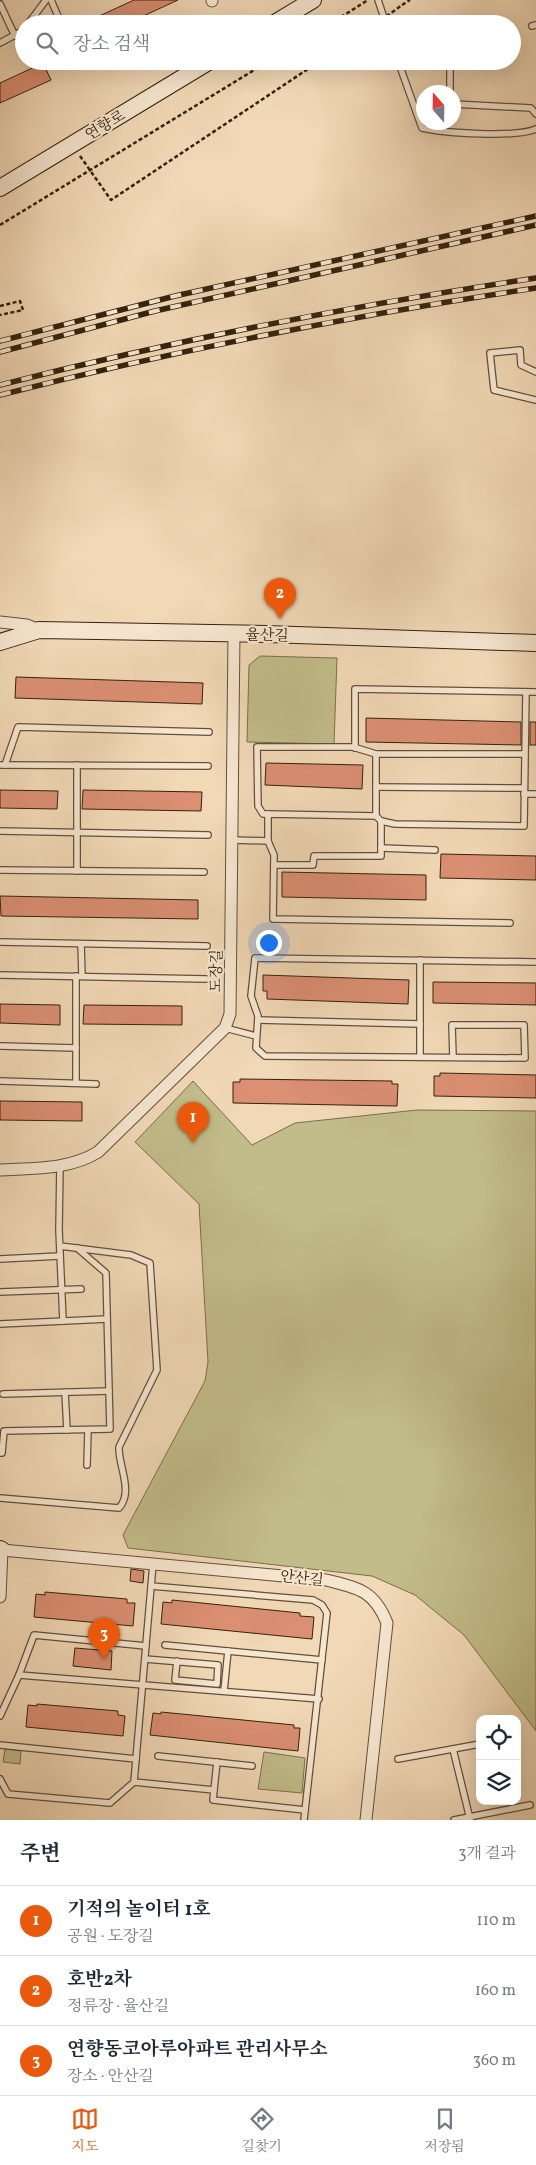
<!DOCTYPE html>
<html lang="ko">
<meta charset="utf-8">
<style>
body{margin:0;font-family:Vollkorn,"Noto Serif KR",serif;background:#f2f2f3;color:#1f2937}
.controls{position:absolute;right:15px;bottom:15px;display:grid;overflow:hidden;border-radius:10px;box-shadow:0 5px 20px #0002}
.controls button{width:45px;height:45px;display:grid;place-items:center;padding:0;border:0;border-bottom:1px solid #e0e1e3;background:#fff;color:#1f2937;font:25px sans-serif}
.compass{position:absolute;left:416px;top:85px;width:45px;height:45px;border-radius:50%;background:#fff;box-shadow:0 5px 20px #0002;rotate:340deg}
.you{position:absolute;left:268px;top:942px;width:18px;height:18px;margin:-12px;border:4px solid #fff;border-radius:50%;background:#1a73e8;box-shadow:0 0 0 8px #1a73e833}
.badge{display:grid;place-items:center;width:32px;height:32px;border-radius:50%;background:#ea580c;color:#fff;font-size:16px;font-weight:700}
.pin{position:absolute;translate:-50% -41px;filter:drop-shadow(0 1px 2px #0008)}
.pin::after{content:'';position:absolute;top:26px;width:18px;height:15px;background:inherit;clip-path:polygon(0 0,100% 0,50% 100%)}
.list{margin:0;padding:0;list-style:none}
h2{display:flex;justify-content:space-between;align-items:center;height:65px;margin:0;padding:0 20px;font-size:21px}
h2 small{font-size:16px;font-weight:400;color:#747a83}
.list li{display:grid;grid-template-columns:32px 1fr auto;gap:15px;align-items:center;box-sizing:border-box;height:70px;padding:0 20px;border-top:1px solid #e0e1e3}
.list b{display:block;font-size:19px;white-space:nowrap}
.list p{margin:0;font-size:16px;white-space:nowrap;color:#747a83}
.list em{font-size:16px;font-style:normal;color:#747a83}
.icon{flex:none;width:28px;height:28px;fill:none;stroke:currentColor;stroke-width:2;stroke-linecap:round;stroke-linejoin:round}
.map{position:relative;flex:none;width:536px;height:1820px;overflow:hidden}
.search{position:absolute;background:#fff;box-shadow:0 5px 20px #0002;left:15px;right:15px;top:15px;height:55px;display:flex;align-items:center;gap:12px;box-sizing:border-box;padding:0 18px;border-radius:28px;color:#747a83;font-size:19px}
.sheet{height:275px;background:#fff}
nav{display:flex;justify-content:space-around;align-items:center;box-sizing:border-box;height:70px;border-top:1px solid #e0e1e3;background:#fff;font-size:14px;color:#747a83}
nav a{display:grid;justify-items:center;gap:2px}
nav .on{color:#ea580c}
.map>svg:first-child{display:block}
</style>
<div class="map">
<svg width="536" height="1820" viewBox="0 0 536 1820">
<rect width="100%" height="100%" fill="#f1d8b6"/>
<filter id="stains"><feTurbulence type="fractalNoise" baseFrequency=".004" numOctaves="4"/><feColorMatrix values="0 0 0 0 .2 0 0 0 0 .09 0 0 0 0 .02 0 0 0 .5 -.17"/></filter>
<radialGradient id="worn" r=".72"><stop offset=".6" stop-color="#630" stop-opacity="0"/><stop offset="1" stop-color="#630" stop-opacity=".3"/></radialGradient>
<g fill="#c1bc89" stroke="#7a6f4c">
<path d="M 260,656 L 337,658 L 334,744 L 247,742 L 249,665 Z"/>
<path d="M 193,1081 L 252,1145 L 295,1123 L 417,1110 L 536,1111 L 536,1731 L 464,1635 L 415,1595 L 372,1576 L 128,1548 L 123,1535 L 205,1381 L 208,1362 L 199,1204 L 135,1142 Z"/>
<path d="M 5,1749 L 21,1751 L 20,1764 L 3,1762 Z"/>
<path d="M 264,1752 L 305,1758 L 302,1793 L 258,1789 Z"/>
</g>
<g fill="#db8f73" stroke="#34220e">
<path d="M 134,0 L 178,0 L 126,24 L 82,24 Z"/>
<path d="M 43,63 L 51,80 L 0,103 L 0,83 Z"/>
<path d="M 16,677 L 203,683 L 202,704 L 15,698 Z"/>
<path d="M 366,718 L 521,722 L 521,745 L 366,742 Z"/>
<rect x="530" y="722" width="6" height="23"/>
<path d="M 266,763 L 363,765 L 362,789 L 265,785 Z"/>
<path d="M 0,790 L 58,791 L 57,809 L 0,808 Z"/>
<path d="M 83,790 L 202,792 L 201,811 L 82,809 Z"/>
<path d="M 441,854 L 536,856 L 536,880 L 440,878 Z"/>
<path d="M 282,872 L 426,875 L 426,900 L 282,897 Z"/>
<path d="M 0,896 L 198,900 L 198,919 L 1,916 Z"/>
<path d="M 263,975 L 409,980 L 408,1004 L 267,999 L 267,991 L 263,991 Z"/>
<path d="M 433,982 L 536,983 L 536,1005 L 433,1003 Z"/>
<path d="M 0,1004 L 60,1005 L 60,1025 L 0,1023 Z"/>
<path d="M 84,1005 L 182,1006 L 182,1025 L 83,1024 Z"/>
<path d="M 440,1073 L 536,1075 L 536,1098 L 434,1096 L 434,1076 L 440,1076 Z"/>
<path d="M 240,1079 L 392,1081 L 392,1084 L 398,1084 L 397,1106 L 233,1103 L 233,1082 L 240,1082 Z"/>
<path d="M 0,1101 L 82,1102 L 82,1121 L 0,1120 Z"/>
<path d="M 131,1569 L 144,1571 L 143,1583 L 130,1581 Z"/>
<path d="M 45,1592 L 127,1599 L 127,1603 L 135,1603 L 133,1626 L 34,1617 L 36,1594 L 45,1595 Z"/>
<path d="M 172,1600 L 300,1613 L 300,1616 L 314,1617 L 312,1639 L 161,1624 L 163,1602 L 172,1603 Z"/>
<path d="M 75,1648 L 112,1651 L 111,1670 L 73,1666 Z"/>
<path d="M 37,1704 L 118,1711 L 118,1715 L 125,1716 L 123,1736 L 26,1727 L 28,1705 L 37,1706 Z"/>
<path d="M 161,1712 L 294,1725 L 294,1728 L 300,1728 L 298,1751 L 150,1735 L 153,1713 L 161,1714 Z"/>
</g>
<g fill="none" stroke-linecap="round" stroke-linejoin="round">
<defs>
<g id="lane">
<path d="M 51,0 L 60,21"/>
<path d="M 378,0 L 386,24"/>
<path d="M 0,4 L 15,36"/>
<path d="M 28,24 L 46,0"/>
<path d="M 532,26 L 536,25"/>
<path d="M 0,43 L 24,30"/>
<path d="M 398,61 L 422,128 C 444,133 516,138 536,129"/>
<path d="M 450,92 L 450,61"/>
<path d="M 454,104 L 531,108 L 536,114"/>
<path d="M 536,372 L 521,365 L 520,350 L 490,353 L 494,390 L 536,400"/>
<path d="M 355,748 L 355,689 L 536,692"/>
<path d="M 0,765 L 208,766"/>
<path d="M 5,765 L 18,727 L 209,732"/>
<path d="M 77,765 L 77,871"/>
<path d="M 376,787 L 524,788"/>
<path d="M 524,794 L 536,794"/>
<path d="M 268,814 L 263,814 L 258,806 L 257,747 L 353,747 L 376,754 L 524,754"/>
<path d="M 376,816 L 376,754"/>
<path d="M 0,831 L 208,835"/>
<path d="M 233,840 L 268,841"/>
<path d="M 381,848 L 435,850"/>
<path d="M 274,865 L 313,865 L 314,856 L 381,856 L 381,821"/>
<path d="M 0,870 L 204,872"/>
<path d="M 510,923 L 273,919 L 274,855 L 268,841 L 268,814 L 376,816 L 381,821 L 395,824 L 524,826 L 526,692"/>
<path d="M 0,942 L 207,946"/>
<path d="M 81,944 L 82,976"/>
<path d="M 0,975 L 206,979"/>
<path d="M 258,1020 L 420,1024"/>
<path d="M 225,1028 L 256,1036"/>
<path d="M 0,1046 L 76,1048"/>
<path d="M 420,1057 L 420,960"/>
<path d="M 453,1057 L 452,1025 L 524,1025 L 525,1058 L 265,1056 L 256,1048 L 258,1016 L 251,996 L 255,958 L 536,962"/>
<path d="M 0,1081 L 96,1084"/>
<path d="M 76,1083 L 76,976"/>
<path d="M 60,1165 L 59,1230 L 63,1321"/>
<path d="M 0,1259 L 60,1256"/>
<path d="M 0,1292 L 81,1289"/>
<path d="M 0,1324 L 107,1319"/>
<path d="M 65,1392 L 67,1430"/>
<path d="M 3,1394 L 109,1391"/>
<path d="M 0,1453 L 2,1453 L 4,1431 L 110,1429 L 106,1273 L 77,1248"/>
<path d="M 87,1465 L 88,1430"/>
<path d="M 0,1498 L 119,1508 C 134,1492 118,1465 119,1447 L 157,1370 L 150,1263 L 131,1255 L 60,1246"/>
<path d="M 153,1564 L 134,1782 L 214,1790 L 213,1800 L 305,1810"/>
<path d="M 151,1586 L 313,1600 L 322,1605 L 327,1613 L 304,1820"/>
<path d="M 165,1645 L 322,1660"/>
<path d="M 145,1659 L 218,1665 L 217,1684 L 175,1680 L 177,1661"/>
<path d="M 19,1675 L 319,1699"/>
<path d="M 224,1691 L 228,1651"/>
<path d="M 0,1716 L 19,1675 L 34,1635 L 146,1646"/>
<path d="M 0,1745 L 136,1759"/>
<path d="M 453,1749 L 470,1819"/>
<path d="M 158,1756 L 252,1766"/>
<path d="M 398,1759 L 480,1744"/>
<path d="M 0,1779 L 8,1794 L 110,1803 L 134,1782"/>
<path d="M 214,1790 L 217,1762"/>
<path d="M 454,1820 L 530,1805"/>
</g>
<g id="street">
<path d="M 212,0 L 212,1"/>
<path d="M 0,622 L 27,625 L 39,630"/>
<path d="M 0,1170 C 33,1168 69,1170 98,1152 L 225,1028 L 230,1014 L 234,634"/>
<path d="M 0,1597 L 2,1550 L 326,1580 C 358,1588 374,1590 387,1623 L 366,1820"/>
</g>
<g id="secondary">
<path d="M 273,24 L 313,0"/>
<path d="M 0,188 L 210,61"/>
<path d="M 0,642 L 39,630 L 267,634 L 536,643"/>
<path d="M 0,1549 L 2,1550"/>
</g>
</defs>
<use href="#lane" stroke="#635038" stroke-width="8"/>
<use href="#street" stroke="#635038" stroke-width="13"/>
<use href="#secondary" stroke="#34220e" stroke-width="18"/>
<g stroke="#34220e" stroke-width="2.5" stroke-dasharray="4 2.5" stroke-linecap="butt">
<path d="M 402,5 L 410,0"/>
<path d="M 330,24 L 368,0"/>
<path d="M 80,156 L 111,200 L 320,61"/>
<path d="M 0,225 L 269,61"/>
<path d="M 0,306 L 20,301 L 23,310 L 0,315"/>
</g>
<use href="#lane" stroke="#f6e6d0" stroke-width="5.5"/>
<use href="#street" stroke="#f6e6d0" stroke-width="11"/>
<use href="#secondary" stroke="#f6e6d0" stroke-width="16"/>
<defs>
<g id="rail">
<path d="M 0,341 L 175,296 L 536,216"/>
<path d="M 0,352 L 155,311 L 536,225"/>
<path d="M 0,385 C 176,340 356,305 536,278"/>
<path d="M 0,395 C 177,350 356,315 536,288"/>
</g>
</defs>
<use href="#rail" stroke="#34220e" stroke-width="5.5"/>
<use href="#rail" stroke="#f6e6d0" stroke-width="4" stroke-dasharray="11" stroke-linecap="butt"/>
<path stroke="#34220e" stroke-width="2.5" stroke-dasharray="4 2.5" stroke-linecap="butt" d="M 376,24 L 402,5"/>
</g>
<g text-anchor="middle" stroke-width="4.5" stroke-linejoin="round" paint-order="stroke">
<g font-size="15" fill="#34220e" stroke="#f6e6d0">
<text transform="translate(105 125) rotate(-31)" y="5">연향로</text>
<text transform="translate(267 635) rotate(1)" y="5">율산길</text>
<text transform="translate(216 971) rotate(-89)" y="5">도장길</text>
<text transform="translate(302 1578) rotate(6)" y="5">안산길</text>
</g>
</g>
<rect width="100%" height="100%" filter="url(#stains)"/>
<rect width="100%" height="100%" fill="url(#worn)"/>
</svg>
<div class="controls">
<button><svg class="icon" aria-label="locate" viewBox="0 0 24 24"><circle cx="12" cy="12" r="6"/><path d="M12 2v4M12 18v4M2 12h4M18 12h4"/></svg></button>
<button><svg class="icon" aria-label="layers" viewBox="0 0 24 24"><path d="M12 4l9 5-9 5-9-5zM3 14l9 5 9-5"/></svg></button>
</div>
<svg class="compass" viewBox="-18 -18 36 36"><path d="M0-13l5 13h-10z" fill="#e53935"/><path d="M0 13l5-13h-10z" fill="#747a83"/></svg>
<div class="you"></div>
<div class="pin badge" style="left:193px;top:1143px">1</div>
<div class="pin badge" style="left:280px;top:619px">2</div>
<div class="pin badge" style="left:104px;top:1659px">3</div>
<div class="search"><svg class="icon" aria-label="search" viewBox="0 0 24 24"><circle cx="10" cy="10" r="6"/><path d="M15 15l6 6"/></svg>장소 검색</div>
</div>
<section class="sheet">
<h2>주변<small>3개 결과</small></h2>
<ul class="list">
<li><span class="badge">1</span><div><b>기적의 놀이터 1호</b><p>공원 · 도장길</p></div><em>110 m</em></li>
<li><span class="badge">2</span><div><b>호반2차</b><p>정류장 · 율산길</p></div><em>160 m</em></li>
<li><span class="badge">3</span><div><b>연향동코아루아파트 관리사무소</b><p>장소 · 안산길</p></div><em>360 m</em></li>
</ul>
</section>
<nav>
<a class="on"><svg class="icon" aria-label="map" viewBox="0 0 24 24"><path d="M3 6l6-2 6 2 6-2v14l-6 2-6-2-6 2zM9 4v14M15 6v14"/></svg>지도</a>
<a><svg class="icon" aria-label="directions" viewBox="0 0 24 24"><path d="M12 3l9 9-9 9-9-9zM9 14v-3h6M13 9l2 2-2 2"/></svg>길찾기</a>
<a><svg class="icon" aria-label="saved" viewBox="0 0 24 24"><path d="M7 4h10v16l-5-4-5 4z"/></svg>저장됨</a>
</nav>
